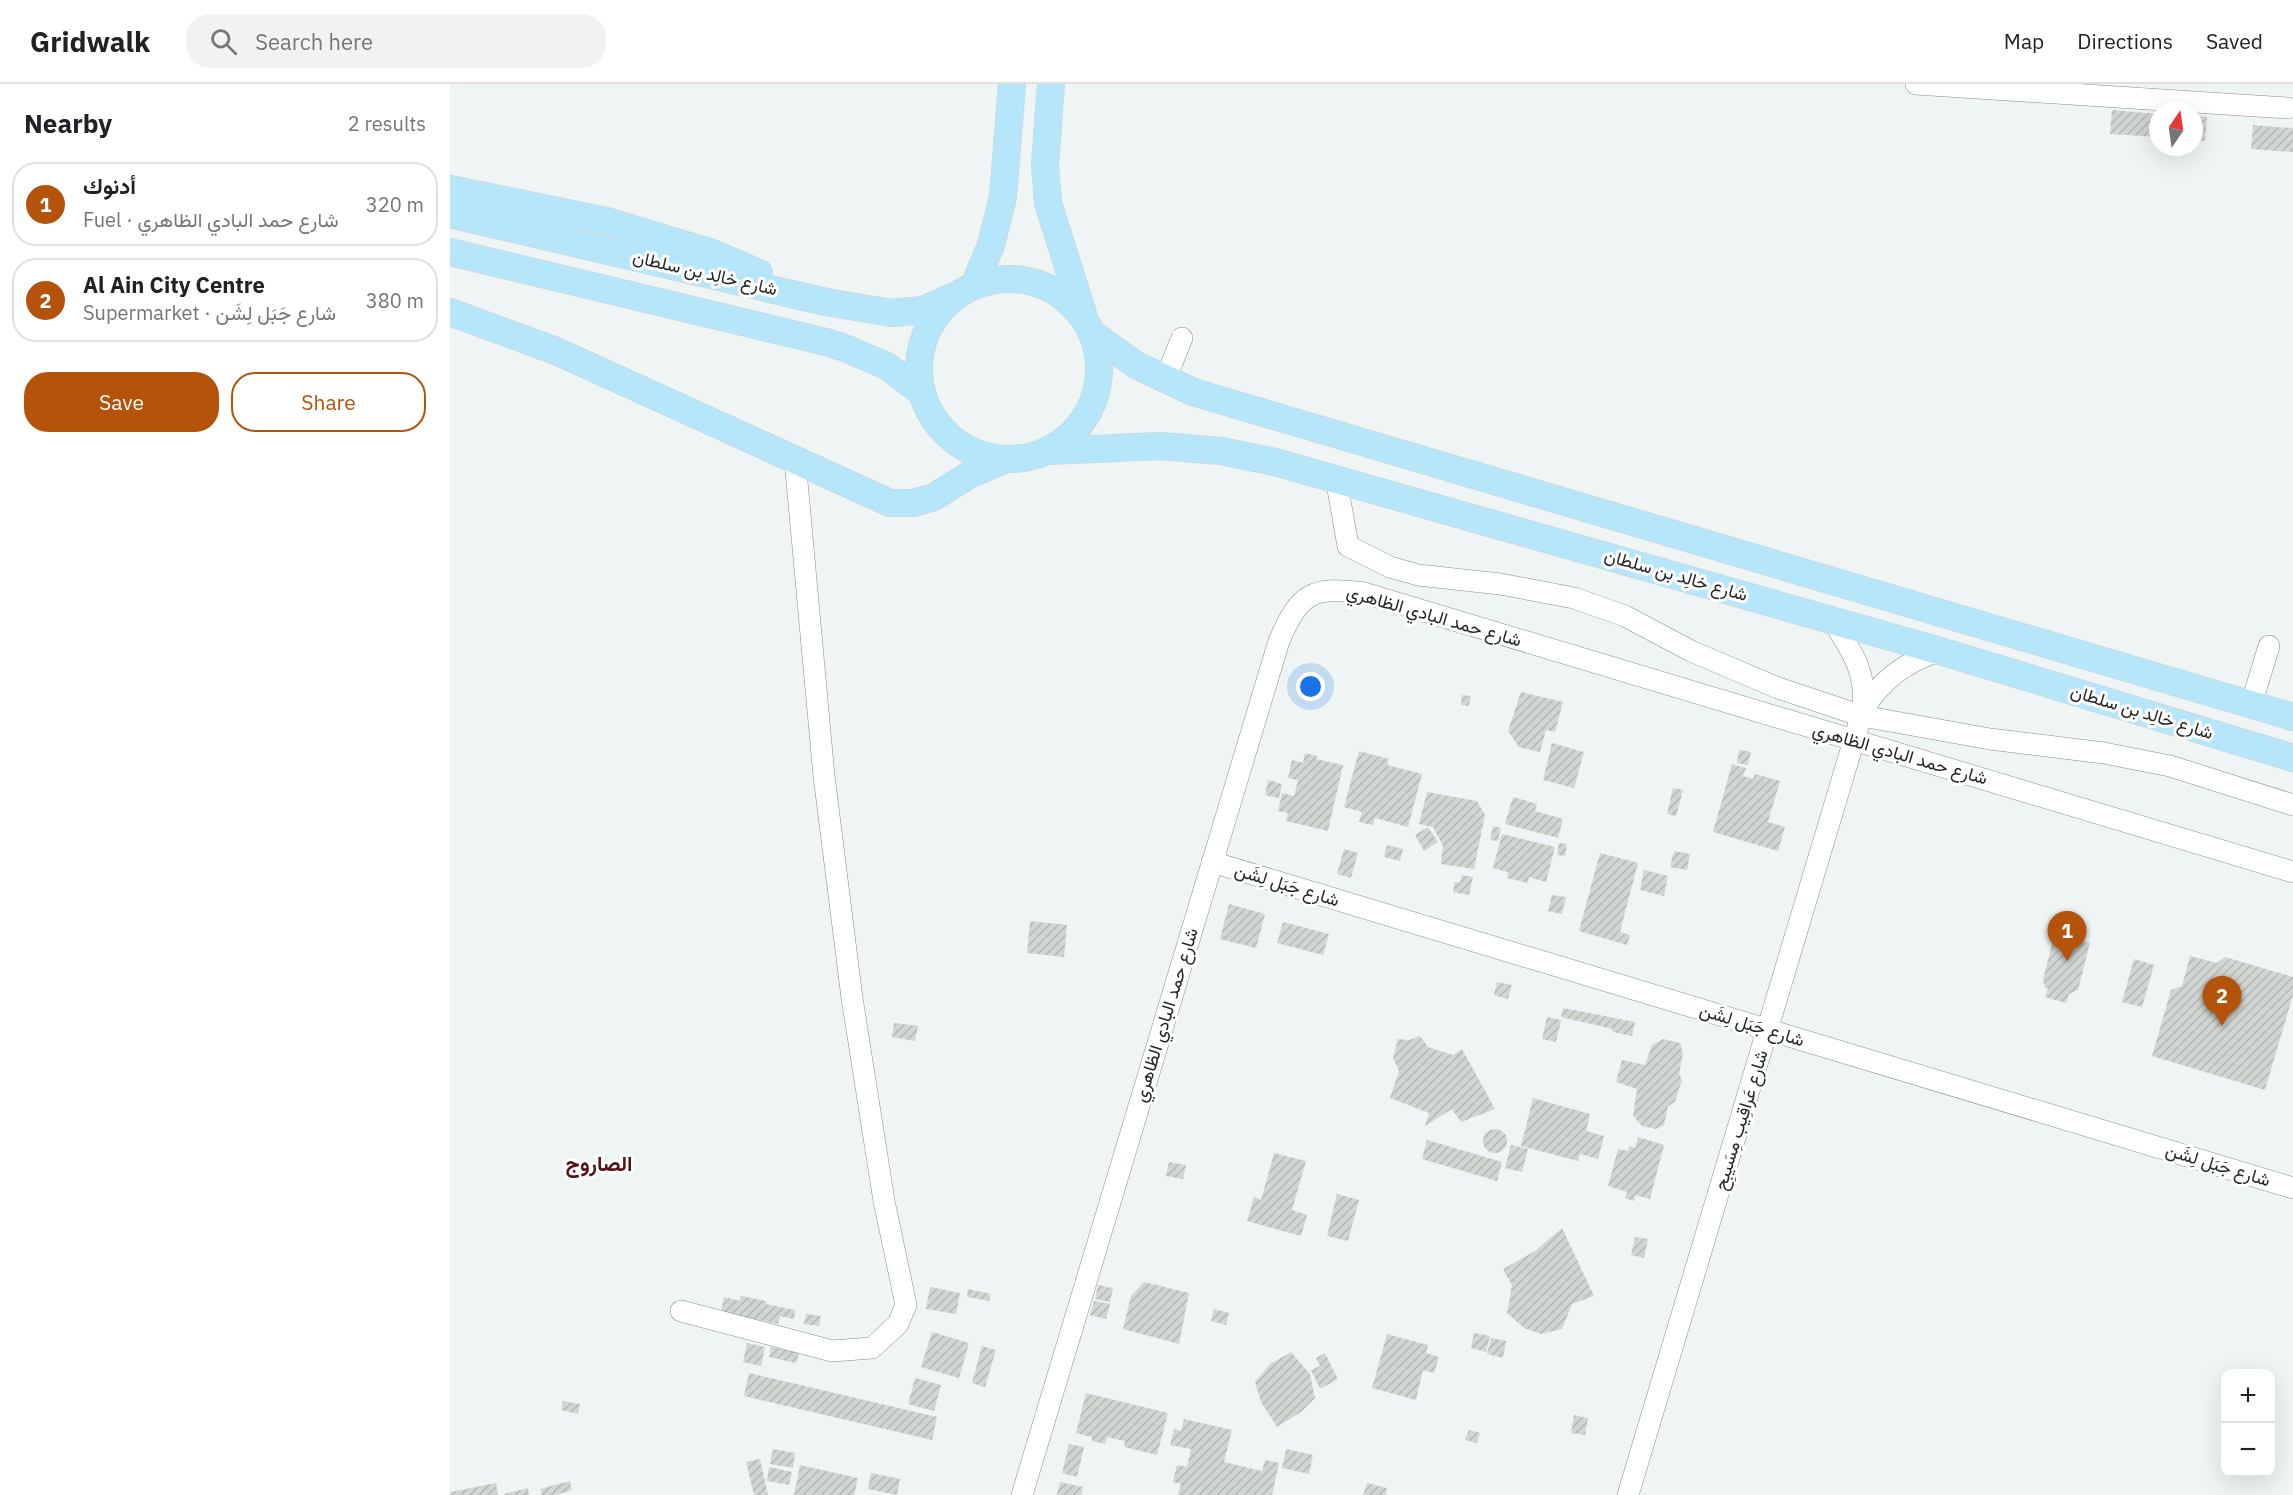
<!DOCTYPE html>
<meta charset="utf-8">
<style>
body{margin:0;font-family:"IBM Plex Sans",Vazirmatn,sans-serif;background:#f2f2f2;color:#202124}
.controls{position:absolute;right:18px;bottom:18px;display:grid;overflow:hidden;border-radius:12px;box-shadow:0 6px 24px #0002}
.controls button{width:54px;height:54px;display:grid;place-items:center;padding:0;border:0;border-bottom:2px solid #e0e0e0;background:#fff;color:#202124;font:30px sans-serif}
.compass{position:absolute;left:1699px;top:18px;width:54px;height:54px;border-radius:50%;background:#fff;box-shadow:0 6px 24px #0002;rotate:13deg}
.you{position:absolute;left:861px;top:603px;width:21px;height:21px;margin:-15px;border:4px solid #fff;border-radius:50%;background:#1a73e8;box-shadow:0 0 0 9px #1a73e833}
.badge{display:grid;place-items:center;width:39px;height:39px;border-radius:50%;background:#b45309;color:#fff;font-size:20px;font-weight:700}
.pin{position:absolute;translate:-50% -50px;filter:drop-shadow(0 2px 3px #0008)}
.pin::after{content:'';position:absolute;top:32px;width:21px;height:18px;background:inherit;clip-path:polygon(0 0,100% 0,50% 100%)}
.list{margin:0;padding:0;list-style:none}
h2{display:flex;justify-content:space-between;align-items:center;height:78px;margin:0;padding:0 24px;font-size:26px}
h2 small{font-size:20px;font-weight:400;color:#757577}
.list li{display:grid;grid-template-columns:39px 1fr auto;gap:18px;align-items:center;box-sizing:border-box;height:84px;margin:0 12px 12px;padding:0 12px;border:2px solid #e0e0e0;border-radius:24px}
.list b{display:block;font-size:22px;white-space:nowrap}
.list p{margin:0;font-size:20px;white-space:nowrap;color:#757577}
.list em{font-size:20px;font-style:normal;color:#757577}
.actions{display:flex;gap:12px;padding:18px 24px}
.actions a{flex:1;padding:14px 0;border:2px solid #b45309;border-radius:24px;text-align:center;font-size:21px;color:#b45309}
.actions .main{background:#b45309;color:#fff}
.icon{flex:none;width:33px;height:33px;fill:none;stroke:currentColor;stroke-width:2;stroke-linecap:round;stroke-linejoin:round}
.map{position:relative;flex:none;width:1843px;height:1411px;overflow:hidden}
header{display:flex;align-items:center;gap:36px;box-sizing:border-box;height:84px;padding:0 30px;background:#fff;border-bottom:2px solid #e0e0e0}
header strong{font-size:28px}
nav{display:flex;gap:33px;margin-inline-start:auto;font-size:21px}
.search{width:420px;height:54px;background:#f2f2f2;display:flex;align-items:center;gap:15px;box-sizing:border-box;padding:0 21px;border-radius:24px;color:#757577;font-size:22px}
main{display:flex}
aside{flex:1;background:#fff}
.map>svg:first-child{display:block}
</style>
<header>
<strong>Gridwalk</strong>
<div class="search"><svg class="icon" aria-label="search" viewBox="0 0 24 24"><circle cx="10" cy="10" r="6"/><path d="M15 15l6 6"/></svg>Search here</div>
<nav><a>Map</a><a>Directions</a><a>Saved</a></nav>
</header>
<main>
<aside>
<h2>Nearby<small>2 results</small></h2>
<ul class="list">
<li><span class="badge">1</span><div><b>أدنوك</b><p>Fuel · شارع حمد البادي الظاهري</p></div><em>320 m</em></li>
<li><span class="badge">2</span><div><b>Al Ain City Centre</b><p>Supermarket · شارع جَبَل لِشَن</p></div><em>380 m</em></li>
</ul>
<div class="actions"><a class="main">Save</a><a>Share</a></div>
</aside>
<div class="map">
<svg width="1843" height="1411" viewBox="0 0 1843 1411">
<defs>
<pattern id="building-hatch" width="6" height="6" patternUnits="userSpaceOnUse" patternTransform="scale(1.5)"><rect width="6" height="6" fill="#d1d6d3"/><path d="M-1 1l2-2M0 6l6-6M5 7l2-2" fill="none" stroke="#b3b8b5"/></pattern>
</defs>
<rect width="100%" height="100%" fill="#eef5f4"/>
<g fill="url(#building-hatch)">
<path d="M 1662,26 L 1708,30 L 1708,53 L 1660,50 Z"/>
<path d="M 1744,32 L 1757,33 L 1755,57 L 1744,56 Z"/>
<path d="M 1803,41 L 1843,44 L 1843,68 L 1801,65 Z"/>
<path d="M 1071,608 L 1113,618 L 1105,648 L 1096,646 L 1090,668 L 1069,663 L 1058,647 Z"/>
<path d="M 1012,611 L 1021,612 L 1019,622 L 1011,621 Z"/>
<path d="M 1102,659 L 1134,668 L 1124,704 L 1093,696 Z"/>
<path d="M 1289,666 L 1301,668 L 1298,681 L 1287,679 Z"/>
<path d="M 909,667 L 939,675 L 937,681 L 972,690 L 958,743 L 925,734 L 923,741 L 909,738 L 912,728 L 894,723 Z"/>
<path d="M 855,669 L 867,672 L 866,675 L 893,681 L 878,747 L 836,737 L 838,729 L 828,727 L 832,709 L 844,712 L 848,696 L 838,694 L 842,676 L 853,679 Z"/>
<path d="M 1282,680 L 1296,684 L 1293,692 L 1303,695 L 1305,690 L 1330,697 L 1318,738 L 1335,743 L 1328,767 L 1263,748 Z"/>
<path d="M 818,696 L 832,700 L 829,714 L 815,711 Z"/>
<path d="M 1223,704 L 1233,706 L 1226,732 L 1217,730 Z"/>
<path d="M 977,708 L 1027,717 L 1035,731 L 1024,785 L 991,780 L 993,762 L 983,743 L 969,740 Z"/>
<path d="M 1063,713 L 1087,720 L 1085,727 L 1113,735 L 1108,754 L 1055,740 Z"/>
<path d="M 1043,742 L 1051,744 L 1048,757 L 1040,756 Z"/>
<path d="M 978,743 L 988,758 L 974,767 L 965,751 Z"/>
<path d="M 1052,750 L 1105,763 L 1096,798 L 1079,793 L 1078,799 L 1057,794 L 1058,788 L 1043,784 Z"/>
<path d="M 1109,759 L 1117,760 L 1115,772 L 1107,771 Z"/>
<path d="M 937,761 L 953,765 L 950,777 L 934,773 Z"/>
<path d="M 894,765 L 908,769 L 901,794 L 887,790 Z"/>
<path d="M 1224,767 L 1240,770 L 1237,786 L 1220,783 Z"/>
<path d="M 1150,769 L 1188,779 L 1170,848 L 1180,851 L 1177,861 L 1129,847 Z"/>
<path d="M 1194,786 L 1218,792 L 1214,812 L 1190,806 Z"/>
<path d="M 1012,791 L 1023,793 L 1019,811 L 1003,808 L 1005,798 L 1010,799 Z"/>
<path d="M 1102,811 L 1116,813 L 1112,830 L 1098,827 Z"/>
<path d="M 779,820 L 815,830 L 806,864 L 770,855 Z"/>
<path d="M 580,837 L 617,841 L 614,873 L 577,869 Z"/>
<path d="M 833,838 L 879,850 L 873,871 L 827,859 Z"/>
<path d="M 1605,849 L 1640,859 L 1628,906 L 1619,910 L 1616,919 L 1595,913 L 1598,904 L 1595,904 L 1593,895 Z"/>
<path d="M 1740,872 L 1767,879 L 1775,873 L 1843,893 L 1843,911 L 1815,1006 L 1702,972 L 1721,906 L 1732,902 Z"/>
<path d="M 1684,875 L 1704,881 L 1692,923 L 1672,918 Z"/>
<path d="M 1047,898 L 1062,901 L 1058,915 L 1044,911 Z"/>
<path d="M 1113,924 L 1185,938 L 1182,952 L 1163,948 L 1163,945 L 1111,933 Z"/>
<path d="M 1097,933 L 1111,936 L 1106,958 L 1092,955 Z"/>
<path d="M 444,939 L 468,942 L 465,957 L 442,953 Z"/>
<path d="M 970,952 L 978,963 L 1003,971 L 1012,965 L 1045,1025 L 1011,1038 L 1002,1025 L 975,1042 L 979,1029 L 940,1014 L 949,987 L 943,974 L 948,955 L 959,956 Z"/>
<path d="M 1213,955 L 1230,959 L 1233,969 L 1229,990 L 1232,996 L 1225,1018 L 1218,1022 L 1214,1041 L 1206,1045 L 1192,1042 L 1183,1032 L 1187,1005 L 1166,998 L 1172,976 L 1195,981 L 1202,961 Z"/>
<path d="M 1083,1014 L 1140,1030 L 1136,1047 L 1154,1052 L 1148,1075 L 1130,1070 L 1128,1077 L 1071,1062 Z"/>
<circle cx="1045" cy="1057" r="12"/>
<path d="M 1188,1053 L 1214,1061 L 1200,1115 L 1185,1111 L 1184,1117 L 1175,1114 L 1177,1108 L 1158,1102 L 1168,1065 L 1178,1067 L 1179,1062 L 1185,1064 Z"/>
<path d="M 977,1056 L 1052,1078 L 1047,1097 L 972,1075 Z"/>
<path d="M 1061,1061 L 1078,1065 L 1072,1088 L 1055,1084 Z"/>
<path d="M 824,1069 L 856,1077 L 842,1126 L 857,1131 L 851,1152 L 797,1137 L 804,1113 L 811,1116 Z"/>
<path d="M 719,1078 L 736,1081 L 733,1095 L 716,1092 Z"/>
<path d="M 887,1110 L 909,1116 L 898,1157 L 877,1152 Z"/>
<path d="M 1112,1144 L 1144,1212 L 1122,1220 L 1112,1245 L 1091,1250 L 1074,1244 L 1057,1229 L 1062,1201 L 1053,1185 L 1085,1167 Z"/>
<path d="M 1185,1153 L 1198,1155 L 1194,1174 L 1181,1171 Z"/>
<path d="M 694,1198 L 739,1209 L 729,1260 L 673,1245 L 681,1212 Z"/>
<path d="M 648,1201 L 663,1204 L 660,1218 L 645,1215 Z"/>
<path d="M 480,1203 L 510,1209 L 506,1230 L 476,1225 Z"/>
<path d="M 518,1205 L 541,1210 L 539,1217 L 517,1213 Z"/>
<path d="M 291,1212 L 316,1217 L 316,1220 L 345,1226 L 344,1235 L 330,1232 L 328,1240 L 271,1228 L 274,1213 L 290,1217 Z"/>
<path d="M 644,1217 L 660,1220 L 656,1235 L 640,1231 Z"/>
<path d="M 764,1225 L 779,1229 L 776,1241 L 761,1237 Z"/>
<path d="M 356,1230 L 371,1232 L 369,1242 L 354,1240 Z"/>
<path d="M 482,1248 L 519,1259 L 509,1294 L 471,1283 Z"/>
<path d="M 1024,1249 L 1040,1252 L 1036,1268 L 1021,1264 Z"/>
<path d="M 937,1250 L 978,1261 L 976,1269 L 989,1273 L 984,1289 L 973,1286 L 966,1316 L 922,1304 Z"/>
<path d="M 1041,1254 L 1056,1257 L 1053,1274 L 1037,1270 Z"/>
<path d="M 297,1259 L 315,1263 L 311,1282 L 293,1278 Z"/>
<path d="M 532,1262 L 546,1266 L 535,1303 L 522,1299 Z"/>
<path d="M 321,1263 L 349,1269 L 346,1279 L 319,1273 Z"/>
<path d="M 841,1268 L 860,1290 L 865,1314 L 851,1328 L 827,1343 L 811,1318 L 805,1298 L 820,1280 Z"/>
<path d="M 875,1269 L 888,1295 L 870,1305 L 861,1286 L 870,1282 L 866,1274 Z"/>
<path d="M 299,1289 L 487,1333 L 482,1356 L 294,1312 Z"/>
<path d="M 465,1294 L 491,1301 L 484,1327 L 458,1320 Z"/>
<path d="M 636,1309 L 718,1329 L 707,1371 L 674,1363 L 675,1357 L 657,1353 L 655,1360 L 642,1357 L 642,1353 L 626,1349 Z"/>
<path d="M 113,1317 L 130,1320 L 128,1330 L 111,1326 Z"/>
<path d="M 1124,1331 L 1138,1334 L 1135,1351 L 1121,1349 Z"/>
<path d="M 734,1335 L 782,1346 L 774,1378 L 812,1387 L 815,1376 L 829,1379 L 822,1411 L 728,1411 L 731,1400 L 723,1398 L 727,1381 L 737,1383 L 741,1365 L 720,1361 L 724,1345 L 731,1347 Z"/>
<path d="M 1019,1346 L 1030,1349 L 1027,1359 L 1015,1356 Z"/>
<path d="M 619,1360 L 634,1363 L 627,1393 L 612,1389 Z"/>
<path d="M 323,1365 L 345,1369 L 343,1384 L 320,1380 Z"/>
<path d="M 836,1365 L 863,1371 L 859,1390 L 832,1384 Z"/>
<path d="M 310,1375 L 318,1411 L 304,1411 L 296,1378 Z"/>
<path d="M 350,1381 L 408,1394 L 404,1411 L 344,1411 Z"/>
<path d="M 319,1383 L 342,1388 L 339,1401 L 317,1397 Z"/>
<path d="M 421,1389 L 450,1395 L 447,1411 L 418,1405 Z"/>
<path d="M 120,1397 L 122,1406 L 106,1411 L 92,1411 L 90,1405 Z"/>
<path d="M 610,1398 L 633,1403 L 631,1411 L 607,1411 Z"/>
<path d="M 46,1399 L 48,1411 L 0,1411 L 0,1408 Z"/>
<path d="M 917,1399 L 937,1404 L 936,1411 L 913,1411 Z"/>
<path d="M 78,1404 L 79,1411 L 54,1411 L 54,1410 Z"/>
</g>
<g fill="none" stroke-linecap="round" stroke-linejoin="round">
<defs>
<g id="minor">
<path d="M 1466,0 L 1837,24"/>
<path d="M 715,296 L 732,254"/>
<path d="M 886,394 L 898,462 L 940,483 L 968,491 L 1050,500 L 1124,514 L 1175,532 L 1241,567 L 1328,604 L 1412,632 L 1540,655 L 1654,669 L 1720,682 L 1843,721"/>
<path d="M 1801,621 L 1819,562"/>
<path d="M 1413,626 C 1431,596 1456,577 1490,567"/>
<path d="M 762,778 L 1843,1104"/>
<path d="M 231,1227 L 382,1267 L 422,1264 L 448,1240 L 456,1221 L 434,1117 L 402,914 L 374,692 L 345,376"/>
<path d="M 572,1411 L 829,557 C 850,509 861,502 914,509 L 1843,788"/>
<path d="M 1178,1411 L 1413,626 C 1417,588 1402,568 1383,537"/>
</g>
<g id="major">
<path d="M 601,0 L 595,81 L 598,119 L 633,230"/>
<path d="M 0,105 L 156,137 L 262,169 L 309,189"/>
<path d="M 0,130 L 376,218 L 442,229 L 473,226 L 502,213"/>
<path d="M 0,168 L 376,258 L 395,264 L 437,282 L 472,309"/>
<circle cx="559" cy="285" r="90"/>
<path d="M 524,202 L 541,161 L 553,113 L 562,0"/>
<path d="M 0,228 L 106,267 L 440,419 L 463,419 L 484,413 L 519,391 L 554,376"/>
<path d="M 643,250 L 686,281 L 743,308 L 1843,633"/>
<path d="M 599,367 L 710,362 L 771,367 L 825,378 L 1490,567 L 1843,674"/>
</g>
</defs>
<use href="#minor" stroke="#878d8c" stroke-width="22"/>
<use href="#major" stroke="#cfcfcf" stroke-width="28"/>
<use href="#minor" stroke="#fff" stroke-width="21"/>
<use href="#major" stroke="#b6e6fa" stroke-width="27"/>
</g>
<g text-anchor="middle" stroke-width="6" stroke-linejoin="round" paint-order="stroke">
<g font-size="18" fill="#252727" stroke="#fff">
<text transform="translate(255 189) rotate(13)" y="6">شارع خالِد بن سلطان</text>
<text transform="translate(1226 491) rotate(16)" y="6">شارع خالِد بن سلطان</text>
<text transform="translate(984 532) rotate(16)" y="6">شارع حمد البادي الظاهري</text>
<text transform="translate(1692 628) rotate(17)" y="6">شارع خالِد بن سلطان</text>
<text transform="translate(1450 670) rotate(16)" y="6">شارع حمد البادي الظاهري</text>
<text transform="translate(837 801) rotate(17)" y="6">شارع جَبَل لِشَن</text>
<text transform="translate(716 931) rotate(-73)" y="6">شارع حمد البادي الظاهري</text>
<text transform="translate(1302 941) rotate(17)" y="6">شارع جَبَل لِشَن</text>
<text transform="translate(1291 1036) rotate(-73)" y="6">شارع عَراقِيب مِسَيبِح</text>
<text transform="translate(1768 1081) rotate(17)" y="6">شارع جَبَل لِشَن</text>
</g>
<g font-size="21" font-weight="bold" fill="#571218" stroke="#fff">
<text x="149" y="1087">الصاروج</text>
</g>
</g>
</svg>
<div class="controls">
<button>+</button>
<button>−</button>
</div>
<svg class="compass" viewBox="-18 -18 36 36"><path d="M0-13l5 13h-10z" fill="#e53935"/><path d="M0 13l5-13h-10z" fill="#757577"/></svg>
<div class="you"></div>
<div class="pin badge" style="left:1617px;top:877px">1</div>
<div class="pin badge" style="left:1772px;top:942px">2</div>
</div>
</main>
